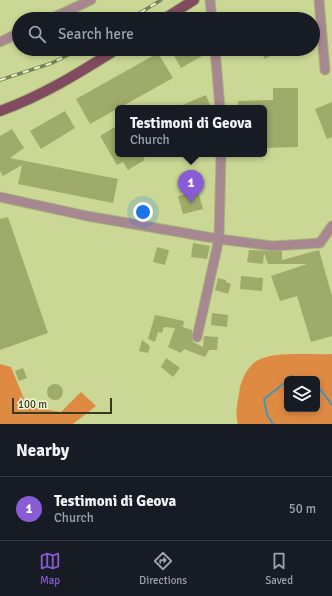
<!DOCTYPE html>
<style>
body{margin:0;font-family:Signika,sans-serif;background:#242831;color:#f1f3f6}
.controls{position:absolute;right:12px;bottom:12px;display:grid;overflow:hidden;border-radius:6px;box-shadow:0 2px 6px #0003}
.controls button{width:36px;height:36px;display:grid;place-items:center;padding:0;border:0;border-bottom:1px solid #363941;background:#171b24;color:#f1f3f6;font:20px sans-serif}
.scale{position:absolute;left:12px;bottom:10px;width:100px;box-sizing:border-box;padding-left:4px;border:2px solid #363b20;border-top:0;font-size:11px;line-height:14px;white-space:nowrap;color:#363b20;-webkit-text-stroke:3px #eef5d4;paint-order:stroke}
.you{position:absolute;left:143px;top:212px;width:14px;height:14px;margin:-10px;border:3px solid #fff;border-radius:50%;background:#1a73e8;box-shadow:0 0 0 6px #1a73e833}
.badge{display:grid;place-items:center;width:26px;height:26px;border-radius:50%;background:#895cd5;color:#fff;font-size:13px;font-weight:700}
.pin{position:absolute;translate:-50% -33px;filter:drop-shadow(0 1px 2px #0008)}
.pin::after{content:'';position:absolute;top:21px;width:14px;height:12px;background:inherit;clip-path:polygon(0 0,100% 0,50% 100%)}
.popup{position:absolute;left:115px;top:105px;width:152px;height:52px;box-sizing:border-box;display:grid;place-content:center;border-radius:6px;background:#171b24;filter:drop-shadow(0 1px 3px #0005);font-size:13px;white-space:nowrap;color:#9ea1a6}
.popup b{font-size:15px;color:#f1f3f6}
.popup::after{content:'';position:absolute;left:50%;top:100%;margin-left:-8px;border:8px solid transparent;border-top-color:#171b24}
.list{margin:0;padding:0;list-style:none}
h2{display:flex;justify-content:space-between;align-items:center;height:52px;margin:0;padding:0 16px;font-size:17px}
h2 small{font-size:13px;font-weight:400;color:#9ea1a6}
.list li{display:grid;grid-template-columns:26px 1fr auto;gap:12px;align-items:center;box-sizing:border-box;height:64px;padding:0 16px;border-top:1px solid #363941}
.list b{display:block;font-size:15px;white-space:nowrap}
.list p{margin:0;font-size:13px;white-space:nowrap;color:#9ea1a6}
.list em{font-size:13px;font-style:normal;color:#9ea1a6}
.icon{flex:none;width:22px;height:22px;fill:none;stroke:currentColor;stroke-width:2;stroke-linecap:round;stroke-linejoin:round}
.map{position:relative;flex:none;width:332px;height:424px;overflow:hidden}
.search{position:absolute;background:#171b24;box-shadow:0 2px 6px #0003;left:12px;right:12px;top:12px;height:44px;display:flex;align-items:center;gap:10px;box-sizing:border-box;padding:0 14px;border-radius:22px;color:#9ea1a6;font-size:15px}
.sheet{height:116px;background:#171b24}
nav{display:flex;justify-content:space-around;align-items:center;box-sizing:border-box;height:56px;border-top:1px solid #363941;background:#171b24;font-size:11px;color:#9ea1a6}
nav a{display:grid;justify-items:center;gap:2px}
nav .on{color:#895cd5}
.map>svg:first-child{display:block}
</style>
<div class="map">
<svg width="332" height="424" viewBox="0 0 332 424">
<rect width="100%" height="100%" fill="#cbd895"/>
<g fill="#df8a43" fill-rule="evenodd">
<path d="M 332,354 L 332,424 L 238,424 C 235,414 237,404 239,394 C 240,382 247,366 258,360 C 275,351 312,355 332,354 ZM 287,379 L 317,379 L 317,409 L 287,409 Z"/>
<path d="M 0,364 L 11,367 L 27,406 L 61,412 L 81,392 L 96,406 L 73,424 L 0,424 Z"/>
</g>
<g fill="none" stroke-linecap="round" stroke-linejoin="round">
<g stroke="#4695b9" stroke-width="2">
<path d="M 289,379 L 292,376 L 298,379"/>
<path d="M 317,388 L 321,390 L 332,405"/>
<path d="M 273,424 L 267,415 L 264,399 L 287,381"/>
</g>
</g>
<g fill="#9fab6a">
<path d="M 170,49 L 198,49 L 202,56 L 181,68 Z"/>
<path d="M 258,49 L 281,49 L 265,59 Z"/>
<path d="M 158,53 L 173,78 L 90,124 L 76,99 Z"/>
<path d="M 273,88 L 298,88 L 298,147 L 264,148 L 264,108 L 238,108 L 238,101 L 273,100 Z"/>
<path d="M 206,95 L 211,108 L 175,108 Z"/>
<path d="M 332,102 L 332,137 L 327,139 L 315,109 Z"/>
<path d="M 65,111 L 75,128 L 41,149 L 30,131 Z"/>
<path d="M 118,125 L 118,154 L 141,154 L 145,160 L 128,170 L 123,162 L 117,165 L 100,136 Z"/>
<path d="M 12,129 L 24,148 L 10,158 L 118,179 L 113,203 L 18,184 L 22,165 L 3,176 L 0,171 L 0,136 Z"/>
<path d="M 198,191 L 203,209 L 183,214 L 178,196 Z"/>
<path d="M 8,217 L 48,333 L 0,350 L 0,219 Z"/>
<path d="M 193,243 L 210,246 L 207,259 L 191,257 Z"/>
<path d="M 157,247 L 169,250 L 165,265 L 153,262 Z"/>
<path d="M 249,250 L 282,251 L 282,260 L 319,250 L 332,296 L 332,336 L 311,342 L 297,296 L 280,301 L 271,276 L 307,264 L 268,264 L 264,253 L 263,264 L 247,262 Z"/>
<path d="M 241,276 L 263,278 L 262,291 L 240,289 Z"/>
<path d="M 218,278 L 226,280 L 226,282 L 231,284 L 228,294 L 215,290 Z"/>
<path d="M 212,313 L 228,315 L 227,327 L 211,325 Z"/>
<path d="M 155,315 L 184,321 L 183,327 L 192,330 L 193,342 L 203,347 L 204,336 L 218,337 L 217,350 L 209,350 L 205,357 L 184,349 L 181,353 L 168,347 L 175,328 L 164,327 L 162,333 L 158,332 L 155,342 L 148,339 Z"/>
<path d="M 142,340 L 150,346 L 148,353 L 139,351 Z"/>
<path d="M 166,358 L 180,368 L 173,377 L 161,367 Z"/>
<path d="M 23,368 L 27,378 L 19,381 L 15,371 Z"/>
<circle cx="55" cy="392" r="8"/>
</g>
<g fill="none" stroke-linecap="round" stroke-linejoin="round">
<defs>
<g id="minor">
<path d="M 210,0 L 212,19"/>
<path d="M 319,0 L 325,70"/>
<path d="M 50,19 L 91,0"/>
<path d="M 0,42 L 19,33"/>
<path d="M 215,49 L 220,108"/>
<path d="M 0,197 L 87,216 L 219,239 L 273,246 L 320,243 L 332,226"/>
<path d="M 197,337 L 219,239 L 221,154"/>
</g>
<g id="major">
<path d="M 164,19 L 194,0"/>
<path d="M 0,111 C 42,96 79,73 117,49"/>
</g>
</defs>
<use href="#minor" stroke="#aab57b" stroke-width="11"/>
<use href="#major" stroke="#aab57b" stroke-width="12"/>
<use href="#minor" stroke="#a78891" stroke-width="9"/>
<use href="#major" stroke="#804b5e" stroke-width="10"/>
<defs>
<g id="rail">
<path d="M 130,19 L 161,0"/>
<path d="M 0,80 L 52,63 L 80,49"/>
</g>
</defs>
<use href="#rail" stroke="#798255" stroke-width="3.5"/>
<use href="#rail" stroke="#eef5d4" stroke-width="2" stroke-dasharray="6" stroke-linecap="butt"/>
</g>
</svg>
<div class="controls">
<button><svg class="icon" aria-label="layers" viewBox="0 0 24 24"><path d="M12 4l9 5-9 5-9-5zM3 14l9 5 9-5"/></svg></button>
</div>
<div class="scale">100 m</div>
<div class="you"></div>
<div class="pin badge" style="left:191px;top:203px">1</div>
<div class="popup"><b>Testimoni di Geova</b>Church</div>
<div class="search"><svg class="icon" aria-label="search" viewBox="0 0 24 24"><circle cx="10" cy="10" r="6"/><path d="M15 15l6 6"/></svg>Search here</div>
</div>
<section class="sheet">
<h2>Nearby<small></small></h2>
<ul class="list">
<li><span class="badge">1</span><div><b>Testimoni di Geova</b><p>Church</p></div><em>50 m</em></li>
</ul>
</section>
<nav>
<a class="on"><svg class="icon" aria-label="map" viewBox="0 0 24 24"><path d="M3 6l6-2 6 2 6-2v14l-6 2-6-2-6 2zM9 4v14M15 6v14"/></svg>Map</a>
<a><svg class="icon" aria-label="directions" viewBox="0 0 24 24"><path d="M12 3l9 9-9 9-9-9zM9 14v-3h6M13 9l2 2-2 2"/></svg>Directions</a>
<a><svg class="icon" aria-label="saved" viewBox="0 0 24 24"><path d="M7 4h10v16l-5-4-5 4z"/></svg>Saved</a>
</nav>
